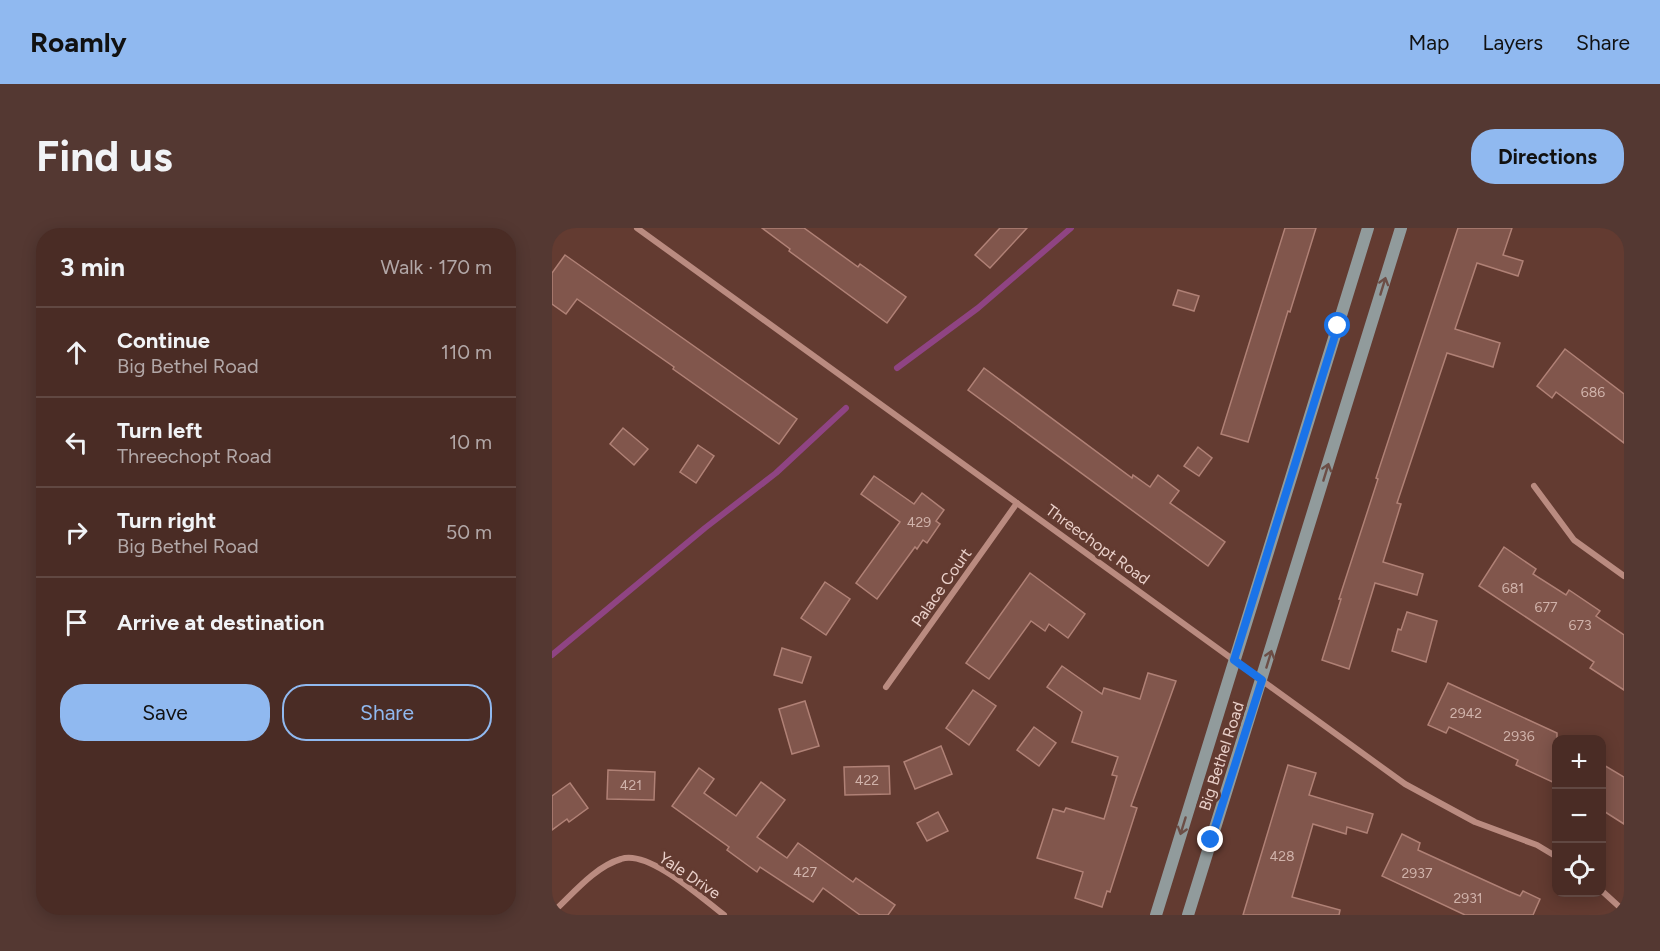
<!DOCTYPE html>
<meta charset="utf-8">
<style>
body{margin:0;font-family:Figtree,sans-serif;background:#543832;color:#f1f3f6}
.controls{position:absolute;right:18px;bottom:18px;display:grid;overflow:hidden;border-radius:12px;box-shadow:0 3px 15px #0003}
.controls button{width:54px;height:54px;display:grid;place-items:center;padding:0;border:0;border-bottom:2px solid #614842;background:#4a2c25;color:#f1f3f6;font:30px sans-serif}
.stop{position:absolute;width:18px;height:18px;margin:-14px;border:4px solid #1a73e8;border-radius:50%;background:#fff}
.stop.end{background:#1a73e8;border-color:#fff;box-shadow:0 2px 6px #0008}
.list{margin:0;padding:0;list-style:none}
h2{display:flex;justify-content:space-between;align-items:center;height:78px;margin:0;padding:0 24px;font-size:26px}
h2 small{font-size:20px;font-weight:400;color:#b2a7a7}
.list li{display:grid;grid-template-columns:39px 1fr auto;gap:18px;align-items:center;box-sizing:border-box;height:90px;padding:0 24px;border-top:2px solid #614842}
.list b{display:block;font-size:22px;white-space:nowrap}
.list p{margin:0;font-size:20px;white-space:nowrap;color:#b2a7a7}
.list em{font-size:20px;font-style:normal;color:#b2a7a7}
.actions{display:flex;gap:12px;padding:18px 24px}
.actions a{flex:1;padding:14px 0;border:2px solid #90b9f0;border-radius:24px;text-align:center;font-size:21px;color:#90b9f0}
.actions .main{background:#90b9f0;color:#111}
.icon{flex:none;width:33px;height:33px;fill:none;stroke:currentColor;stroke-width:2;stroke-linecap:round;stroke-linejoin:round}
.map{position:relative;flex:none;width:1072px;height:687px;overflow:hidden;border-radius:24px}
header{display:flex;align-items:center;gap:36px;box-sizing:border-box;height:84px;padding:0 30px;background:#90b9f0;color:#111}
header strong{font-size:28px}
nav{display:flex;gap:33px;margin-inline-start:auto;font-size:21px}
.intro{display:flex;align-items:center;justify-content:space-between;box-sizing:border-box;height:144px;padding:0 36px}
h1{margin:0;font-size:42px}
.button{padding:15px 27px;border-radius:24px;background:#90b9f0;color:#111;font-size:21px;font-weight:700}
main{display:flex;gap:36px;padding:0 36px}
aside{flex:1;background:#4a2c25;border-radius:24px;box-shadow:0 3px 15px #0003}
.map>svg:first-child{display:block}
</style>
<header>
<strong>Roamly</strong>
<nav><a>Map</a><a>Layers</a><a>Share</a></nav>
</header>
<div class="intro"><h1>Find us</h1><a class="button">Directions</a></div>
<main>
<aside>
<h2>3 min<small>Walk · 170 m</small></h2>
<ul class="list">
<li><svg class="icon" aria-label="ahead" viewBox="0 0 24 24"><path d="M12 20V5M6 11l6-6 6 6"/></svg><div><b>Continue</b><p>Big Bethel Road</p></div><em>110 m</em></li>
<li><svg class="icon" aria-label="left" viewBox="0 0 24 24"><path d="M17 20v-9H6M10 6l-5 5 5 5"/></svg><div><b>Turn left</b><p>Threechopt Road</p></div><em>10 m</em></li>
<li><svg class="icon" aria-label="right" viewBox="0 0 24 24"><path d="M7 20v-9h11M14 6l5 5-5 5"/></svg><div><b>Turn right</b><p>Big Bethel Road</p></div><em>50 m</em></li>
<li><svg class="icon" aria-label="arrive" viewBox="0 0 24 24"><path d="M6 21V4h12l-3 4 3 4H6"/></svg><div><b>Arrive at destination</b></div></li>
</ul>
<div class="actions"><a class="main">Save</a><a>Share</a></div>
</aside>
<div class="map">
<svg width="1072" height="687" viewBox="0 0 1072 687">
<rect width="100%" height="100%" fill="#633b31"/>
<g fill="none" stroke-linecap="round" stroke-linejoin="round">
<g stroke="#8f4483" stroke-width="6">
<path d="M 345,140 L 426,80 L 519,0"/>
<path d="M 0,427 L 153,300 L 224,245 L 294,180"/>
</g>
</g>
<g fill="#81564c" stroke="#b08176" stroke-width="1.5">
<path d="M 210,0 L 252,0 L 306,39 L 308,36 L 354,69 L 335,95 L 237,23 L 238,21 Z"/>
<path d="M 448,0 L 475,0 L 438,40 L 423,27 Z"/>
<path d="M 733,0 L 764,0 L 738,84 L 736,83 L 696,214 L 669,206 Z"/>
<path d="M 906,0 L 960,0 L 951,27 L 971,33 L 966,48 L 925,35 L 903,101 L 948,115 L 941,139 L 895,125 L 845,275 L 849,276 L 831,334 L 871,346 L 865,367 L 823,355 L 797,441 L 770,432 L 789,371 L 787,371 L 826,251 L 824,250 Z"/>
<path d="M 13,27 L 245,191 L 227,216 L 121,141 L 122,139 L 25,71 L 14,86 L 0,76 L 0,45 Z"/>
<path d="M 626,62 L 647,68 L 642,83 L 621,77 Z"/>
<path d="M 1013,121 L 1072,166 L 1072,215 L 1004,164 L 1000,170 L 985,158 Z"/>
<path d="M 432,140 L 580,250 L 581,247 L 598,259 L 606,247 L 627,263 L 618,275 L 673,314 L 656,338 L 416,162 Z"/>
<path d="M 71,200 L 96,221 L 82,237 L 58,216 Z"/>
<path d="M 146,217 L 162,228 L 144,255 L 128,244 Z"/>
<path d="M 646,219 L 660,230 L 647,248 L 632,238 Z"/>
<path d="M 322,248 L 362,276 L 370,265 L 392,282 L 384,293 L 388,296 L 375,315 L 371,312 L 365,321 L 363,319 L 325,371 L 304,355 L 348,294 L 309,266 Z"/>
<path d="M 952,319 L 984,341 L 981,346 L 1014,367 L 1017,362 L 1048,383 L 1044,388 L 1072,407 L 1072,462 L 1038,440 L 1042,434 L 927,358 Z"/>
<path d="M 478,345 L 533,386 L 516,410 L 497,396 L 493,403 L 479,393 L 437,451 L 414,435 Z"/>
<path d="M 273,354 L 298,371 L 274,407 L 249,390 Z"/>
<path d="M 855,384 L 885,393 L 874,434 L 840,423 L 846,401 L 849,402 Z"/>
<path d="M 230,420 L 259,429 L 250,455 L 222,447 Z"/>
<path d="M 510,438 L 550,466 L 552,460 L 588,471 L 596,445 L 624,453 L 579,578 L 585,580 L 558,664 L 555,663 L 550,679 L 523,670 L 531,644 L 485,630 L 501,581 L 512,584 L 514,580 L 552,591 L 565,548 L 560,547 L 566,529 L 520,514 L 530,484 L 495,459 Z"/>
<path d="M 896,455 L 1005,505 L 1005,556 L 964,537 L 966,532 L 897,499 L 894,505 L 876,497 Z"/>
<path d="M 421,462 L 444,478 L 417,517 L 394,500 Z"/>
<path d="M 253,473 L 267,518 L 240,526 L 227,481 Z"/>
<path d="M 482,499 L 504,515 L 487,538 L 465,522 Z"/>
<path d="M 389,518 L 400,546 L 363,561 L 352,534 Z"/>
<path d="M 1050,536 L 1072,549 L 1072,596 L 1050,582 Z"/>
<path d="M 736,537 L 764,545 L 757,567 L 821,586 L 815,605 L 795,599 L 794,606 L 761,596 L 740,669 L 788,682 L 787,687 L 691,687 Z"/>
<path d="M 337,538 L 338,566 L 293,567 L 292,539 Z"/>
<path d="M 147,540 L 162,551 L 152,565 L 184,588 L 209,554 L 233,572 L 205,609 L 235,630 L 246,615 L 301,654 L 304,650 L 343,677 L 336,687 L 308,687 L 271,660 L 261,674 L 208,639 L 205,644 L 175,622 L 177,619 L 120,578 Z"/>
<path d="M 56,542 L 103,544 L 102,572 L 55,571 Z"/>
<path d="M 18,555 L 36,580 L 17,594 L 15,591 L 0,602 L 0,568 Z"/>
<path d="M 386,584 L 396,603 L 375,613 L 365,595 Z"/>
<path d="M 850,606 L 868,615 L 866,622 L 956,663 L 968,668 L 971,663 L 988,671 L 981,687 L 913,687 L 830,648 Z"/>
</g>
<g fill="none" stroke-linecap="round" stroke-linejoin="round">
<g stroke="#ba8b80" stroke-width="6">
<path d="M 85,0 L 853,556 L 923,594 L 985,617 L 1005,629"/>
<path d="M 982,258 L 1022,312 L 1072,348"/>
<path d="M 334,459 L 465,275"/>
<path d="M 1050,663 L 1072,683"/>
<path d="M 0,685 C 20,667 42,639 69,631 C 96,621 151,671 172,687"/>
</g>
<g stroke="#919b9c" stroke-width="12">
<path d="M 604,687 L 816,0"/>
<path d="M 636,687 L 849,0"/>
</g>
</g>
<defs><path id="oneway-shaft" d="M-6 0H5M1.5-3L5.5 0L1.5 3" fill="none" stroke-width="1.6" stroke-linecap="round" stroke-linejoin="round" transform="scale(1.5)"/></defs>
<g stroke="#6c4e46">
<use href="#oneway-shaft" transform="translate(831 58) rotate(-73)"/>
<use href="#oneway-shaft" transform="translate(774 244) rotate(-73)"/>
<use href="#oneway-shaft" transform="translate(717 431) rotate(-73)"/>
<use href="#oneway-shaft" transform="translate(631 598) rotate(107)"/>
</g>
<g fill="none" stroke-linecap="round" stroke-linejoin="round">
<path stroke="#1a73e8" stroke-width="8" d="M 659,612 L 710,452 L 682,432 L 786,98"/>
</g>
<g text-anchor="middle" stroke-width="6" stroke-linejoin="round" paint-order="stroke">
<g font-size="14" fill="#d0b2aa">
<text x="1041" y="169">686</text>
<text x="367" y="299">429</text>
<text x="961" y="365">681</text>
<text x="994" y="384">677</text>
<text x="1028" y="402">673</text>
<text x="914" y="490">2942</text>
<text x="967" y="513">2936</text>
<text x="315" y="557">422</text>
<text x="79" y="562">421</text>
<text x="730" y="633">428</text>
<text x="253" y="649">427</text>
<text x="865" y="650">2937</text>
<text x="916" y="675">2931</text>
</g>
<g font-size="16" fill="#ead0ca" stroke="#633b31">
<text transform="translate(546 316) rotate(36)" y="6">Threechopt Road</text>
<text transform="translate(389 359) rotate(-55)" y="6">Palace Court</text>
<text transform="translate(669 528) rotate(-72)" y="6">Big Bethel Road</text>
<text transform="translate(138 647) rotate(34)" y="6">Yale Drive</text>
</g>
</g>
</svg>
<div class="controls">
<button>+</button>
<button>−</button>
<button><svg class="icon" aria-label="locate" viewBox="0 0 24 24"><circle cx="12" cy="12" r="6"/><path d="M12 2v4M12 18v4M2 12h4M18 12h4"/></svg></button>
</div>
<div class="stop" style="left:786px;top:98px"></div>
<div class="stop end" style="left:659px;top:612px"></div>
</div>
</main>
